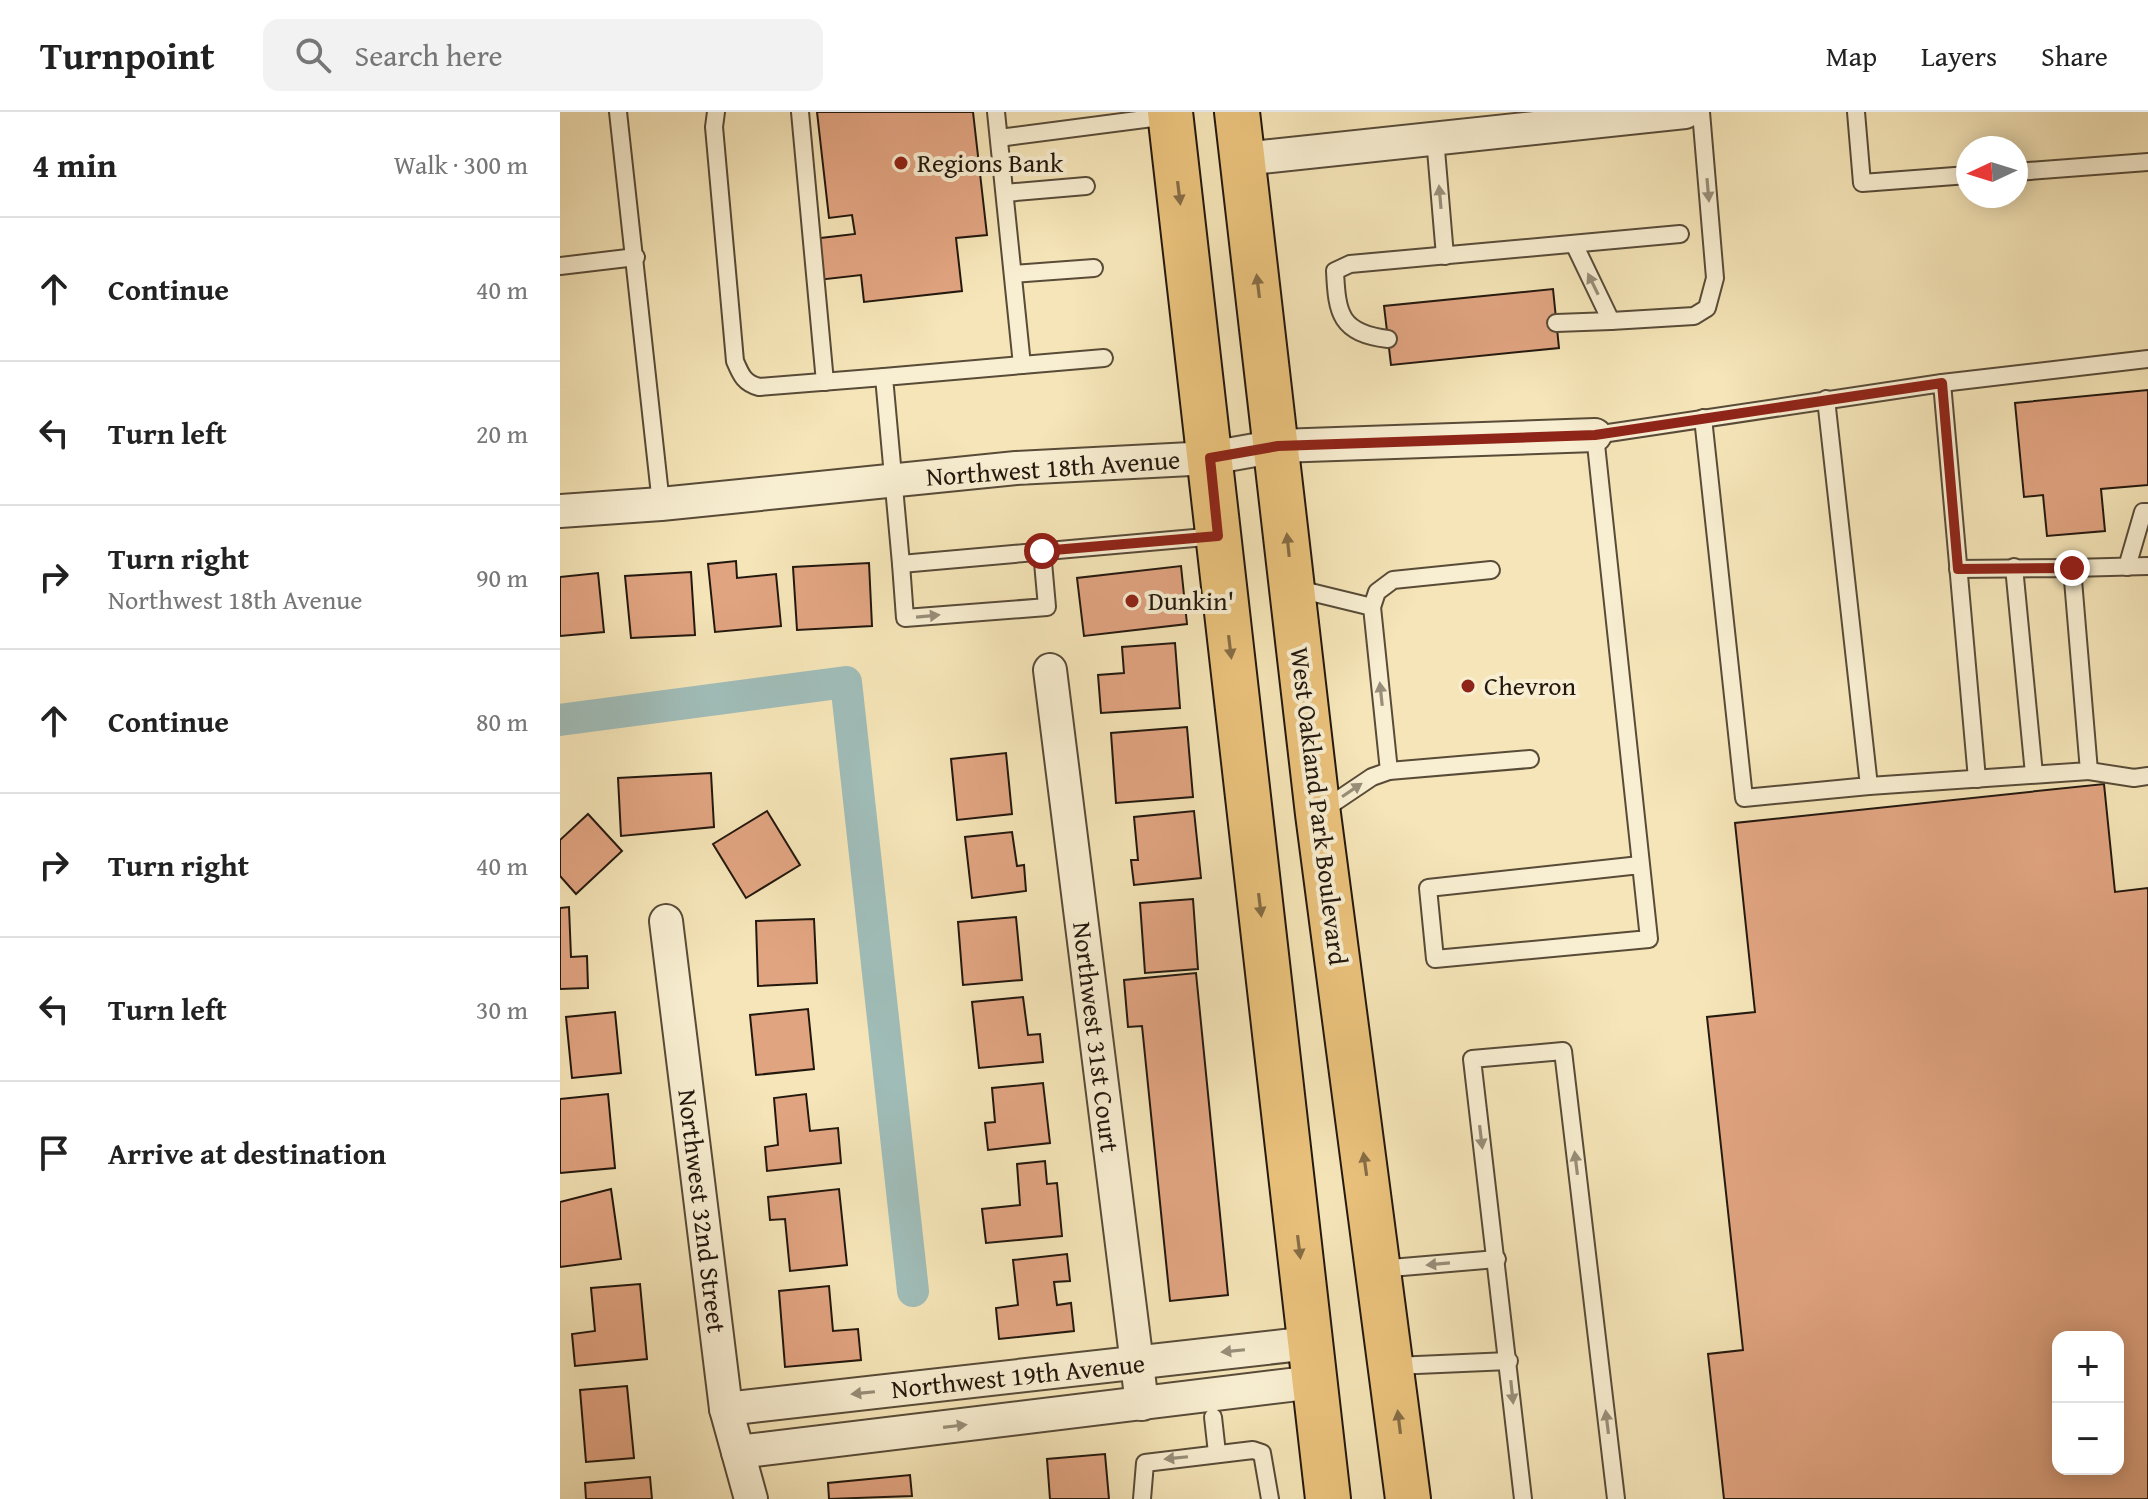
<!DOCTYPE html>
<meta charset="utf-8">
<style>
body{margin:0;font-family:"Gentium Book Plus",serif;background:#f2f2f2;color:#222}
.controls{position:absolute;right:24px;bottom:24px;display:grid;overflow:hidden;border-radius:16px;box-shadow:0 4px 20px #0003}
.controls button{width:72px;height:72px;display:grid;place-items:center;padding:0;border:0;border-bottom:2px solid #e0e0e0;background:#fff;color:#222;font:40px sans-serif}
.compass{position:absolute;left:1396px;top:24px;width:72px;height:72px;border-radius:50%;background:#fff;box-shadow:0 4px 20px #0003;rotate:266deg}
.stop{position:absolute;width:24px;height:24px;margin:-18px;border:6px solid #8f2418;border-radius:50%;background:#fff}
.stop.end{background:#8f2418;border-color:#fff;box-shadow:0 2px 8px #0008}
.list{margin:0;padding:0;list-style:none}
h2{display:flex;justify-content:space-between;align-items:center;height:104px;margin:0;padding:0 32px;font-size:34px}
h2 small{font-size:26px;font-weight:400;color:#767676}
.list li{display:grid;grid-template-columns:52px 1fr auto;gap:24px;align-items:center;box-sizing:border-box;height:144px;padding:0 32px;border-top:2px solid #e0e0e0}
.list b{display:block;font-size:30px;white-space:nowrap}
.list p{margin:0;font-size:26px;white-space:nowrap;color:#767676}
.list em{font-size:26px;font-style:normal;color:#767676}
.icon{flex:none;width:44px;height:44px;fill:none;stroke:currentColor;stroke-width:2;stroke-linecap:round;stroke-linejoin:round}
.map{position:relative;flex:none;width:1588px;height:1387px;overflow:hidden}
header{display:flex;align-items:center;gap:48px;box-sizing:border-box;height:112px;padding:0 40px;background:#fff;border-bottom:2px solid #e0e0e0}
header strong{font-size:38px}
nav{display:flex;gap:44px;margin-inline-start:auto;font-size:28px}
.search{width:560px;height:72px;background:#f2f2f2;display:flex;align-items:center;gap:20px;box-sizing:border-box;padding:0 28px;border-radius:16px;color:#767676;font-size:30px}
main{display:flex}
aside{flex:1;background:#fff}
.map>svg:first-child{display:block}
</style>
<header>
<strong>Turnpoint</strong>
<div class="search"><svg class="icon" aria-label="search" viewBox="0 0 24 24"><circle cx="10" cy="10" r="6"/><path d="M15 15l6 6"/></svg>Search here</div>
<nav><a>Map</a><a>Layers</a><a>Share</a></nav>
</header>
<main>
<aside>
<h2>4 min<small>Walk · 300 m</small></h2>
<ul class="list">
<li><svg class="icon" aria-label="ahead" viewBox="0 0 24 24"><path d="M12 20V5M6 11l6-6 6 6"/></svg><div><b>Continue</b></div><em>40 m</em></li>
<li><svg class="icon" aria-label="left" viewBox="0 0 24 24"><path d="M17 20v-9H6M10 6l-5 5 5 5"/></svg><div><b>Turn left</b></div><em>20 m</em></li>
<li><svg class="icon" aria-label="right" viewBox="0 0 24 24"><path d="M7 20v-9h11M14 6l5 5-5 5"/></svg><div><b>Turn right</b><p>Northwest 18th Avenue</p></div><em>90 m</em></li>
<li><svg class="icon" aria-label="ahead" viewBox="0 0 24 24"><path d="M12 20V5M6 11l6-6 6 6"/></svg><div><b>Continue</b></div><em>80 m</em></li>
<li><svg class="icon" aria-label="right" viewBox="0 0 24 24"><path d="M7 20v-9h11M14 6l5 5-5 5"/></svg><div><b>Turn right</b></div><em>40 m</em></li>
<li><svg class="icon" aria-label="left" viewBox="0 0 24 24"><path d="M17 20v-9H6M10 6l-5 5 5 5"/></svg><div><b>Turn left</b></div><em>30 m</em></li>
<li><svg class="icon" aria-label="arrive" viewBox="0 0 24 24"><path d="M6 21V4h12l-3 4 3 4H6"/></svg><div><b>Arrive at destination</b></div></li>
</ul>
</aside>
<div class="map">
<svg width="1588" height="1387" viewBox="0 0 1588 1387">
<rect width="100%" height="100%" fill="#f5e5b8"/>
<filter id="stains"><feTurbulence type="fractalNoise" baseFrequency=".0025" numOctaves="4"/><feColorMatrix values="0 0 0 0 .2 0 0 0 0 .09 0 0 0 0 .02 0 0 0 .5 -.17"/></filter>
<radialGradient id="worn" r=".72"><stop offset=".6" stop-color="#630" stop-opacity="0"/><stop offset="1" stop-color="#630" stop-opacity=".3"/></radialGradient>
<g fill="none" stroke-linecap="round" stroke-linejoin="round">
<path stroke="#a0bdb9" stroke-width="32" d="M 0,608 L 286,570 L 353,1179"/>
</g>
<g fill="#e1a481" stroke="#23180e" stroke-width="2" fill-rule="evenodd">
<path d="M 257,0 L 413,0 L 427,123 L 396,126 L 402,179 L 304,190 L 301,163 L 249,169 L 244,128 L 295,122 L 292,103 L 269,106 Z"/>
<path d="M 993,177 L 999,236 L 831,253 L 824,194 Z"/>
<path d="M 1588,278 L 1588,373 L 1541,377 L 1545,419 L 1487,424 L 1483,383 L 1464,385 L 1455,291 Z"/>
<path d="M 176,449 L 177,466 L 216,462 L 221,514 L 155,520 L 148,452 Z"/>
<path d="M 309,451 L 312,514 L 237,518 L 233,455 Z"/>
<path d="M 621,454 L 627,512 L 524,524 L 517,466 Z"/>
<path d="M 131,460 L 135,523 L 71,526 L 65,464 Z"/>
<path d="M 38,461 L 44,520 L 0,524 L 0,465 Z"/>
<path d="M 615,531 L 620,596 L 541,601 L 538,563 L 564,561 L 562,535 Z"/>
<path d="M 627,615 L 633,685 L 556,691 L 551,621 Z"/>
<path d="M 446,641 L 452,702 L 397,708 L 391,647 Z"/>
<path d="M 151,661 L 154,715 L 61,724 L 58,666 Z"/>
<path d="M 1544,672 L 1555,780 L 1588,776 L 1588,1387 L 1164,1387 L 1148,1242 L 1183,1238 L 1147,905 L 1195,900 L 1175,711 ZM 1498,1225 L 1558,1225 L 1558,1357 L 1498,1357 Z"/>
<path d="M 207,699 L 240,753 L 186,786 L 153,732 Z"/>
<path d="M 634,699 L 641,766 L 574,773 L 571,748 L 578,748 L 574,705 Z"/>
<path d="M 28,702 L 62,739 L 16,782 L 0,764 L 0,728 Z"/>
<path d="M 452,720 L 457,754 L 464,753 L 466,779 L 412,786 L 405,725 Z"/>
<path d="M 633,787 L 638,857 L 585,861 L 580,791 Z"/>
<path d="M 9,795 L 11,845 L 27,844 L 28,876 L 0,877 L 0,796 Z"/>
<path d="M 456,805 L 462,868 L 403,873 L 398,810 Z"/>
<path d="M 254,807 L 257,871 L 198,874 L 196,809 Z"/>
<path d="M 636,861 L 668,1183 L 610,1189 L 582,914 L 568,915 L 564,868 Z"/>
<path d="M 463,885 L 468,923 L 480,922 L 483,950 L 419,956 L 412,890 Z"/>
<path d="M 248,897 L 254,957 L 196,963 L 190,903 Z"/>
<path d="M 55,900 L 61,961 L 12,966 L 6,905 Z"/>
<path d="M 483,971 L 490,1031 L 428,1038 L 425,1011 L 435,1010 L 432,976 Z"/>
<path d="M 48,982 L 55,1056 L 0,1061 L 0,987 Z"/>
<path d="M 246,982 L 250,1019 L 278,1016 L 281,1051 L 207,1059 L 205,1035 L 218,1033 L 214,986 Z"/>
<path d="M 485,1049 L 487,1072 L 497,1071 L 502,1124 L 426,1131 L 422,1097 L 460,1093 L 457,1052 Z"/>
<path d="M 51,1077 L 61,1147 L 0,1155 L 0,1090 Z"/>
<path d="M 279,1077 L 287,1153 L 230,1159 L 225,1107 L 210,1108 L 208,1085 Z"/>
<path d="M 507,1142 L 510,1169 L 494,1170 L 497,1193 L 511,1191 L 514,1219 L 439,1227 L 436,1196 L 458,1193 L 453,1148 Z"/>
<path d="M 80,1172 L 87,1247 L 15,1254 L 12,1222 L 35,1219 L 31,1176 Z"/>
<path d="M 269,1174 L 273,1219 L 298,1217 L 301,1248 L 225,1255 L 219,1179 Z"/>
<path d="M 67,1274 L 74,1346 L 26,1350 L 20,1278 Z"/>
<path d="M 545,1342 L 549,1387 L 490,1387 L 487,1347 Z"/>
<path d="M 350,1363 L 352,1384 L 269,1387 L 268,1371 Z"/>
<path d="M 90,1365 L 92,1387 L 26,1387 L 25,1371 Z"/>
</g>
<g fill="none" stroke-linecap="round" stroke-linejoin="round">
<defs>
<g id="lane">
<path d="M 58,0 L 101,392"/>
<path d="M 156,0 L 154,15 L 175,249 C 181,263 184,271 199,275 L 324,265"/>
<path d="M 240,0 L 265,270"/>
<path d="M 436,0 L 462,253 L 544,246"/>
<path d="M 1296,0 L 1302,71 L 1408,63"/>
<path d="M 439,26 L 608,4"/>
<path d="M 875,26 L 885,144"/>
<path d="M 1456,60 L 1588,50"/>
<path d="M 445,81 L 526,74"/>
<path d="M 1015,134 L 1051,209 L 1134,204 L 1147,196 L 1155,166 L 1141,0"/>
<path d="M 0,154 L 76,145"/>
<path d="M 453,162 L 534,156"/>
<path d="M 996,211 L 1051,209"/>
<path d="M 828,227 C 780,221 777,202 775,159 L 790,152 L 1120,122"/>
<path d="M 462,253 L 324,265 L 341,452 L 657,424"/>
<path d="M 1382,271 L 1588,247"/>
<path d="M 1143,306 L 1184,686 L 1309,674 L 1266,287"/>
<path d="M 341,452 L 345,506 L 487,495 L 482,439"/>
<path d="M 1454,455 L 1474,662"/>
<path d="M 1567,455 L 1583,400 L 1588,400"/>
<path d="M 1512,456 L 1588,454"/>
<path d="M 734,476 L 812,495 L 829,659"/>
<path d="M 812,495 L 817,480 L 833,468 L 931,458"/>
<path d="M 1529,659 L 1574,666 L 1588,664"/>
<path d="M 1309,674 L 1529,659 L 1512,456 L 1398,457"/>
<path d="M 760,700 L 812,665 L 829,659 L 970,647"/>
<path d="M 1080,753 L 868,776 L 875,847 L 1089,827 L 1035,323 L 1382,271 L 1417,667"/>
<path d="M 819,1157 L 937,1147"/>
<path d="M 834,1254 L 949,1249"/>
<path d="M 653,1305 L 657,1341"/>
<path d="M 582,1387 L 585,1351 L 693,1338 L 702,1341 L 710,1387"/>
<path d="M 963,1387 L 912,947 L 1003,939 L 1056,1387"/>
</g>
<g id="street">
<path d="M 683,47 L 1125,0"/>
<path d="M 0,399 L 101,392 L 456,356 L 650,346 L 718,334 L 1035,323"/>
<path d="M 490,558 L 582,1292"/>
<path d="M 106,809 L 166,1297 L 191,1387"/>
<path d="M 166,1297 L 750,1231"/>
<path d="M 178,1340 L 755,1270"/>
</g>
<g id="primary">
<path d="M 610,0 L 768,1387"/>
<path d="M 677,0 L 758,702 L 848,1387"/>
</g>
</defs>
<use href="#lane" stroke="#584b38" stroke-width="20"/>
<use href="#street" stroke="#584b38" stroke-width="36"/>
<use href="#primary" stroke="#23180e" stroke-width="48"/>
<use href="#lane" stroke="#f8eed1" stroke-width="16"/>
<use href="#street" stroke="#f8eed1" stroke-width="32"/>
<use href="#primary" stroke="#eac27c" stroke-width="44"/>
</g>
<defs><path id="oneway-solid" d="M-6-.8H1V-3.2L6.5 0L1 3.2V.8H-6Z" transform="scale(2)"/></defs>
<g fill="#988e79">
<use href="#oneway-solid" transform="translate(1148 78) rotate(85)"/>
<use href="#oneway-solid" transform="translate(880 85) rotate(-95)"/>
<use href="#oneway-solid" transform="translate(1033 172) rotate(-116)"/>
<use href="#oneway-solid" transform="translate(368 504) rotate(-5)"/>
<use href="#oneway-solid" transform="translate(821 582) rotate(-96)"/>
<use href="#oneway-solid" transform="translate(792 678) rotate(-34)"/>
<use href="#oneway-solid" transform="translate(921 1025) rotate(83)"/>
<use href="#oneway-solid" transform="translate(1016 1051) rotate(-97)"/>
<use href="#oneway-solid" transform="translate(878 1152) rotate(175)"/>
<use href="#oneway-solid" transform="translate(673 1239) rotate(174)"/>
<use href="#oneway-solid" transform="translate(952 1280) rotate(84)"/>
<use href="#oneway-solid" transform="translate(303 1281) rotate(174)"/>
<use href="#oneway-solid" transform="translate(1047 1310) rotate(-97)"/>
<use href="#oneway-solid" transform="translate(395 1314) rotate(-7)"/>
<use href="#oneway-solid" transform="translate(616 1346) rotate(174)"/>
</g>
<g fill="#866d45">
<use href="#oneway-solid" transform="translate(619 81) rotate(83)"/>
<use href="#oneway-solid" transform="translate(698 174) rotate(-97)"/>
<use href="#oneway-solid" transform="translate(728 433) rotate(-96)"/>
<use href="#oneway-solid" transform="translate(670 535) rotate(83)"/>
<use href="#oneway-solid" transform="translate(700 793) rotate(83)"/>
<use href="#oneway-solid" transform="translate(805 1052) rotate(-98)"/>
<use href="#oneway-solid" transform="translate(739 1135) rotate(83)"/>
<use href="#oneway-solid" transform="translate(839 1310) rotate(-97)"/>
</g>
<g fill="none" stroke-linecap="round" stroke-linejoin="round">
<path stroke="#8f2418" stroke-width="10" d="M 482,439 L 658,424 L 650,346 L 718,334 L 1035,323 L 1382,271 L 1398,457 L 1512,456"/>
</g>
<g fill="#8f2418" stroke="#f8eed1" stroke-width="3">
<circle cx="341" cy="51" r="8"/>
<circle cx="572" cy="489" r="8"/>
<circle cx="908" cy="574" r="8"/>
</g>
<g text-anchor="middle" stroke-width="8" stroke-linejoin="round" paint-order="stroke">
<g font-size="26" fill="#23180e" stroke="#f8eed1" text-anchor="start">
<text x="357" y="60">Regions Bank</text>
<text x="588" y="498">Dunkin'</text>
<text x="924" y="583">Chevron</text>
</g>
<g font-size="26" fill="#23180e" stroke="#f8eed1">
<text transform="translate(493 356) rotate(-4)" y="9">Northwest 18th Avenue</text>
<text transform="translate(759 694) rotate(83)" y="9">West Oakland Park Boulevard</text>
<text transform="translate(536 925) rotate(83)" y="9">Northwest 31st Court</text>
<text transform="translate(142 1099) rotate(83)" y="9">Northwest 32nd Street</text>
<text transform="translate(458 1264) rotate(-6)" y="9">Northwest 19th Avenue</text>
</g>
</g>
<rect width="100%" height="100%" filter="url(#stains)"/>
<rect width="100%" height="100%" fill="url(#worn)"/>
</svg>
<div class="controls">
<button>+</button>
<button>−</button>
</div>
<svg class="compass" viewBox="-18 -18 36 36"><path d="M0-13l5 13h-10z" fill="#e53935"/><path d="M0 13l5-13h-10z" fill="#767676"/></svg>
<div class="stop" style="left:482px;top:439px"></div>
<div class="stop end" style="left:1512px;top:456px"></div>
</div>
</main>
